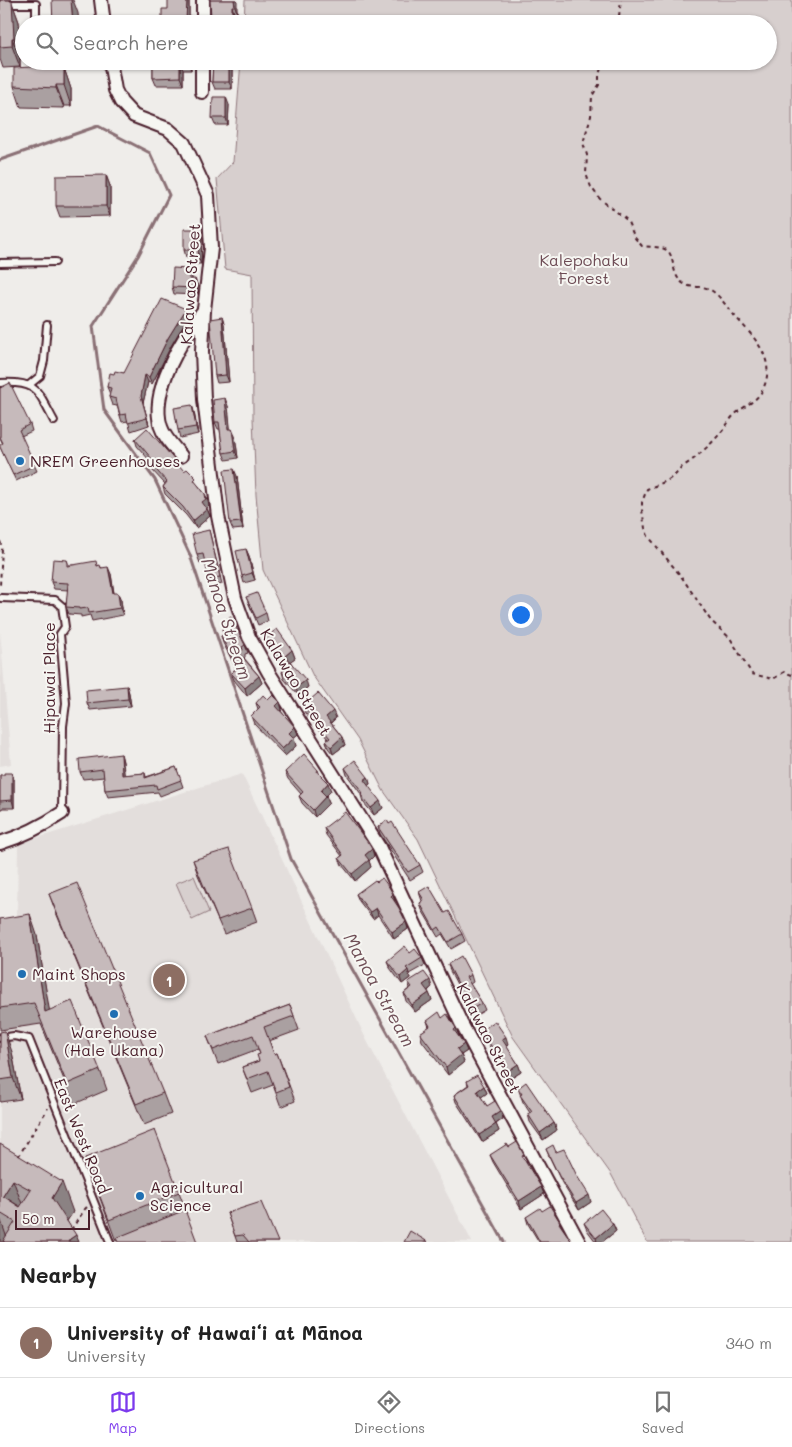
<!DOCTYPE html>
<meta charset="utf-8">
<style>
body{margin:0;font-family:Mali,sans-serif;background:#f6f6f6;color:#222}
.scale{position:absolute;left:15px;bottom:12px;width:75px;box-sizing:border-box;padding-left:5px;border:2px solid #4a1f2b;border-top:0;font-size:14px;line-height:18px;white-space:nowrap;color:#4a1f2b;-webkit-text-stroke:4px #f6f6f2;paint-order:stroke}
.you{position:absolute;left:520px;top:614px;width:18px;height:18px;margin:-12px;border:4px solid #fff;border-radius:50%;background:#1a73e8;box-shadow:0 0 0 8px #1a73e833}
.badge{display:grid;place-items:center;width:32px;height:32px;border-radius:50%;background:#7c3aed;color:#fff;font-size:16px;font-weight:700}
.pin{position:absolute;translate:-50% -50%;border:2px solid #fff;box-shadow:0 1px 5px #0006}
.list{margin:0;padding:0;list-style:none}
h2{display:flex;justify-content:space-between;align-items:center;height:65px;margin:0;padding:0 20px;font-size:21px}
h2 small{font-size:16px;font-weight:400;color:#767676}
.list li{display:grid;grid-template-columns:32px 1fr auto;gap:15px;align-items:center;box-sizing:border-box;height:70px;padding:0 20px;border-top:1px solid #e0e0e0}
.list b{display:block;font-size:19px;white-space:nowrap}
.list p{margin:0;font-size:16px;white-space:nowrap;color:#767676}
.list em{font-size:16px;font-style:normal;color:#767676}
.icon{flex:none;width:28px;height:28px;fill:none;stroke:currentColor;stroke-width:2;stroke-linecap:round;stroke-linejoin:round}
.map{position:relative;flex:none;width:792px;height:1242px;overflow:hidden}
.search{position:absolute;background:#fff;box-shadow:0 1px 4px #0004;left:15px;right:15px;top:15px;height:55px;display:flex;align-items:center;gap:12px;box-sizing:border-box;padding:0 18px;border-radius:28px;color:#767676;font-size:19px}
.sheet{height:135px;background:#fff}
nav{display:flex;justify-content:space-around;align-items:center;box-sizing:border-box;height:70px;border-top:1px solid #e0e0e0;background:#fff;font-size:14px;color:#767676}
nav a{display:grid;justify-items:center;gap:2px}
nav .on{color:#7c3aed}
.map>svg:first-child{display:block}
</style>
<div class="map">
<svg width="792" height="1242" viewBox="0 0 792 1242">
<rect width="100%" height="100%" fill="#efedea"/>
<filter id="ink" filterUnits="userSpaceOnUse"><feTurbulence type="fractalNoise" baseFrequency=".02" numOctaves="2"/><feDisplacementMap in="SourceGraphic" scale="10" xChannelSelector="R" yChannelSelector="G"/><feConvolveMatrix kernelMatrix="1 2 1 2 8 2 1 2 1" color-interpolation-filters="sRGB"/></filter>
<g filter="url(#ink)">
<g fill="#e3dedc">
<path d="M 0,631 L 11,764 L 0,766 Z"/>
<path d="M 242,774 L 366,1039 L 472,1242 L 0,1242 L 0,921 L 17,918 L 18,844 Z"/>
</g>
<g fill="#d7cfce" stroke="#90777c">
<path d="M 245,0 L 792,0 L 792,1242 L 647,1242 L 611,1174 L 513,1037 L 418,839 L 383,790 L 358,740 L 313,676 L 263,570 L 256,495 L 253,418 L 252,274 L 225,269 L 217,179 L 233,162 L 241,61 L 768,61 L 768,24 L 244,24 Z"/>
<path d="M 194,876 L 209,912 L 192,920 L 176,883 Z"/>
</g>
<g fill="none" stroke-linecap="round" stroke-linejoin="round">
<path stroke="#8a6f74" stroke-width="3" d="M 0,160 L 98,126 L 150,153 L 169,195 L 138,256 L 93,326 L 104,410 L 155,480 L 190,555 L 291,859 L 504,1242"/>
<defs>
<g id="service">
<path d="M 0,4 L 36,4 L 36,24"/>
<path d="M 37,61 L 37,66"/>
<path d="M 0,263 L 55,262"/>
<path d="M 0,383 C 38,381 37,390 54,421"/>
<path d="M 29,385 L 40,376 L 44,361 L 47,325"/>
<path d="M 1,598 L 55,600 L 62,606 L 65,627 L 60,634 L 66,703 L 63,726 L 62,813"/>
<path d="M 0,1038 L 14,1036 L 29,1039 L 110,1242"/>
</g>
<g id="minor">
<path d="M 101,0 L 104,24"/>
<path d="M 203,24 L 203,0"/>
<path d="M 110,61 L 115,90 L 121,102 L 134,116 L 168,129 L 184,143 L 208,195 L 211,248 L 204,310 L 202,351 L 204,399 L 218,516 L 235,598 L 249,637 L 269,673 L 379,847 L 461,1023 L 579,1242"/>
<path d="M 202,92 L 202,61"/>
<path d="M 181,456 C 174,447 165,439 161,427 C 149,391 183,337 204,310"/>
<path d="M 0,843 C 23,836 41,827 62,813"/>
</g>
</defs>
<use href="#service" stroke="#4a1f2b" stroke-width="10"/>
<use href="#minor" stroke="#4a1f2b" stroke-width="16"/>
<g stroke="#4a1f2b" stroke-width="2" stroke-dasharray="4 4" stroke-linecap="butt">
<path d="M 618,24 L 621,0"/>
<path d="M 604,61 L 599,74 L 599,85 L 592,96 L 591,116 L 583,143 L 587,155 L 586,174 L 591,187 L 600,199 L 627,220 L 635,238 L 642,246 C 649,247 662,246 668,251 C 675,258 671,276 684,284 C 692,289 701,285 709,289 C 720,295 725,305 733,314 C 751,335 778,357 763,389 C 757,403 739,407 730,420 C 719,437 707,448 691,461 C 688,463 685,465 682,467 C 679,470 680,471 677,473 C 670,481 657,485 647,489 L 642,502 L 642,510 L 645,528 L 648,536 L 681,576 L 711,621 L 730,638 L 752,674 L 773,679 L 784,672 L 792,675"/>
<path d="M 0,541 L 2,548 L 0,585"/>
<path d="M 18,1157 L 48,1108"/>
<path d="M 71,1230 L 85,1209 L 88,1206"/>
</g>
<use href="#service" stroke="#f6f6f2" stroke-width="6"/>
<use href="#minor" stroke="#f6f6f2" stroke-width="12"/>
</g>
<g fill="#aaa0a1" stroke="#4a1f2b">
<path d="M 0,0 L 11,0 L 19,22 L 21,59 L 20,59 L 20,67 L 3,68 L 0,59 Z"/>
<path d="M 210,0 L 236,0 L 237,13 L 234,13 L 235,24 L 213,24 L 211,18 Z"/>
<path d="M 189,1 L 189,24 L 162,24 L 168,9 Z"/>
<path d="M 62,61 L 80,61 L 80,63 L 63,64 Z"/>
<path d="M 153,61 L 191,61 L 191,70 L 183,70 L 183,85 L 156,85 L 153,78 Z"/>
<path d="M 213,61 L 232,61 L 232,89 L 215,89 L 212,82 Z"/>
<path d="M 64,68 L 71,89 L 71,106 L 64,106 L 64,108 L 21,107 L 14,86 Z"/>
<path d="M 229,105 L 228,125 L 215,125 L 212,118 Z"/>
<path d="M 106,175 L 110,186 L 110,216 L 60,217 L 56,206 Z"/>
<path d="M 202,237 L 201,264 L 194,264 L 191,257 L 186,257 L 184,250 Z"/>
<path d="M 192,276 L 192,279 L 198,286 L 197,295 L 174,294 L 172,287 Z"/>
<path d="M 186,309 L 188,317 L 171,346 L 152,384 L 148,382 L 143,403 L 149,425 L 131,431 L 128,421 L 122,422 L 117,406 L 112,405 L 109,397 L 110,394 L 107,387 L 114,374 L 124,373 Z"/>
<path d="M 222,317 L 224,324 L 229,382 L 217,383 L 215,376 Z"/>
<path d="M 0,388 L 30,424 L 32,431 L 21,436 L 37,471 L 16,481 L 0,447 L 3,444 L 0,438 Z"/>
<path d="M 192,405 L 194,412 L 198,434 L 180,438 L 178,430 Z"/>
<path d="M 228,406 L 230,429 L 235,436 L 238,458 L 226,460 L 223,453 L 220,429 L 218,429 L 215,422 Z"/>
<path d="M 135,439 L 184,471 L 198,485 L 205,494 L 208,501 L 209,506 L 207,508 L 210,516 L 196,528 L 186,515 L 165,494 L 163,487 L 165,484 L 151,469 L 149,462 L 150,461 L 137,446 Z"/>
<path d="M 237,476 L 243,529 L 233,530 L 230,523 Z"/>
<path d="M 209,530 L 211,538 L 222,584 L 212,587 L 205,561 L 200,563 L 197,555 Z"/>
<path d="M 246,549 L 249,556 L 255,580 L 244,583 L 242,576 Z"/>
<path d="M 67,560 L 69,565 L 98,565 L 111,574 L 114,593 L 121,600 L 123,615 L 92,621 L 90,615 L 81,617 L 81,615 L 69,614 L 66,607 L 68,590 L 54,589 L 51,582 Z"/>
<path d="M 246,597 L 266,613 L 268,621 L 258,625 Z"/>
<path d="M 222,622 L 245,645 L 248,653 L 245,654 L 245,657 L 244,658 L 259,676 L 262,683 L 247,696 L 234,680 L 231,673 L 236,668 L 223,643 L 221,636 L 224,634 L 222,629 L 224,627 Z"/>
<path d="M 265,638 L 292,650 L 295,658 L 290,661 L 308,687 L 298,695 L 284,679 L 282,672 L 284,669 L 268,645 Z"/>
<path d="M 127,686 L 129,693 L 131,706 L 90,710 L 87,703 Z"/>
<path d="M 268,700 L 282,710 L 281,711 L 298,734 L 293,738 L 296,746 L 285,756 L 254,724 L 251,716 L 258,709 L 256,703 Z"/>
<path d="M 303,706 L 336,718 L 331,723 L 342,737 L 345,745 L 333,754 L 328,748 L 326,741 L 328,739 L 305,713 Z"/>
<path d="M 121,754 L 123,762 L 124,775 L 145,773 L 146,777 L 176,767 L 183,787 L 160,796 L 158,792 L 108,797 L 105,790 L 104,777 L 83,779 L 80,772 Z"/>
<path d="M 345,768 L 368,777 L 370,784 L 368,786 L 383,808 L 374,815 L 363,802 L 361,795 L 361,794 L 347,775 Z"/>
<path d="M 318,770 L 320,775 L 331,791 L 326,796 L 329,803 L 315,817 L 302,803 L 299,796 L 301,794 L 288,779 L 285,772 Z"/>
<path d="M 0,775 L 14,780 L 14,808 L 2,808 L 2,809 L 0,809 Z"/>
<path d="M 389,824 L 420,865 L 423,872 L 410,880 L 380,834 L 378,827 Z"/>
<path d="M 324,828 L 372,849 L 374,856 L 369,861 L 371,867 L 355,881 L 342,865 L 339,858 L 342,856 L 326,835 Z"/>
<path d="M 193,860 L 252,908 L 257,922 L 224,934 L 198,875 Z"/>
<path d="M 377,882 L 393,894 L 395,902 L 406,922 L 408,929 L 394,939 L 378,915 L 373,919 L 359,901 L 356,894 Z"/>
<path d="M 419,892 L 445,913 L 462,934 L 465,941 L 451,949 L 442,934 L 438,937 L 422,910 L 420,903 L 422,901 Z"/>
<path d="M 49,894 L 163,1093 L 171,1114 L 144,1125 L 57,915 Z"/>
<path d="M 0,919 L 37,935 L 49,1010 L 100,1070 L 107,1090 L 74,1104 L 41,1024 L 0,1030 Z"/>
<path d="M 410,953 L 422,958 L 425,965 L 409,974 L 410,978 L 402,984 L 390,968 L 387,961 Z"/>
<path d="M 448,964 L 471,975 L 473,982 L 470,984 L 482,1003 L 485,1010 L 473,1017 L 462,998 L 459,991 L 460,990 L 450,971 Z"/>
<path d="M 408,982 L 432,987 L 428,991 L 432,1000 L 415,1012 L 406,1001 L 404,993 L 410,988 Z"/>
<path d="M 290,1005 L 299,1030 L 269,1041 L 274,1054 L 277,1053 L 295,1101 L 281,1107 L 273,1085 L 252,1093 L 242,1067 L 259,1061 L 260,1054 L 258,1049 L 218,1064 L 207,1036 Z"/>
<path d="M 442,1018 L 456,1028 L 458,1036 L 464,1044 L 467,1051 L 461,1055 L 464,1062 L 448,1075 L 422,1041 L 420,1033 L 429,1027 L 427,1021 Z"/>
<path d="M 481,1031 L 508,1044 L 506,1046 L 518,1064 L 521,1072 L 510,1079 L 484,1038 Z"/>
<path d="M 0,1032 L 12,1052 L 21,1099 L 0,1102 Z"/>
<path d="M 467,1081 L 484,1086 L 487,1093 L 481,1097 L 487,1106 L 503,1119 L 496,1124 L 499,1131 L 482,1142 L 456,1102 L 454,1095 L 468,1085 Z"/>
<path d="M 518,1088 L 554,1123 L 557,1130 L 543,1140 L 530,1122 L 528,1114 L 530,1113 L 523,1102 Z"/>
<path d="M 0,1144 L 73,1212 L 67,1221 L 79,1242 L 0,1242 Z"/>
<path d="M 509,1147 L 527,1162 L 541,1187 L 544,1194 L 521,1209 L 493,1162 L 490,1155 Z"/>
<path d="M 546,1149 L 556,1152 L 577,1176 L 591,1202 L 579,1210 L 562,1183 L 549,1156 Z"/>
<path d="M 85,1158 L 179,1192 L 187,1213 L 116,1241 Z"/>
<path d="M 542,1211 L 560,1222 L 562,1228 L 572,1242 L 539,1242 L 528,1224 L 526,1217 Z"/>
<path d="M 227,1213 L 278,1242 L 237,1242 Z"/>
<path d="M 584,1223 L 613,1224 L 616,1231 L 602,1242 L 596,1242 L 587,1230 Z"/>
</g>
<g fill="#8b8283" stroke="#4a1f2b">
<path d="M 10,0 L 11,0 L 19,22 L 21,59 L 14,38 Z"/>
<path d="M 71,0 L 73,0 L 78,13 L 79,24 L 73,24 Z"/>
<path d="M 187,0 L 189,0 L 189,24 L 187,24 L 186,21 Z"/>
<path d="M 234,0 L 236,0 L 237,1 L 237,13 L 235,6 Z"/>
<path d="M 232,6 L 234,13 L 235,24 L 232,24 Z"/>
<path d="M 12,38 L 20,59 L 20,67 L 12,46 Z"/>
<path d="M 188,61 L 191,61 L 191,70 L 188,63 Z"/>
<path d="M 229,61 L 232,61 L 232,89 L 229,82 Z"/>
<path d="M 180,63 L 183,70 L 183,85 L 180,77 Z"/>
<path d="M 64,68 L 71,89 L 71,106 L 64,85 Z"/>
<path d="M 56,85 L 64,106 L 64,108 L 56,88 Z"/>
<path d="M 226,97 L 229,105 L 228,125 L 226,118 Z"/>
<path d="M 106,175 L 110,186 L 110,216 L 106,206 Z"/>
<path d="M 200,229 L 202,237 L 201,264 L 198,257 Z"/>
<path d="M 189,269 L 192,276 L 192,286 L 189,279 Z"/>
<path d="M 195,279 L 198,286 L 197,295 L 195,288 Z"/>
<path d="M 186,309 L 188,317 L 171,346 L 152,384 L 149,377 L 168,338 Z"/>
<path d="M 222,317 L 224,324 L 229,382 L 226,375 Z"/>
<path d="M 145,375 L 148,382 L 143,403 L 149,425 L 141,396 Z"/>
<path d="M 225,398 L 228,406 L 231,436 L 228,429 Z"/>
<path d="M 192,405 L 194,412 L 198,434 L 196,427 Z"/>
<path d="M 232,429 L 235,436 L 238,458 L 235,451 Z"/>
<path d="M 234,469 L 237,476 L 243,529 L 241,522 Z"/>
<path d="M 205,494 L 208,501 L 209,506 L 205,510 L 202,502 Z"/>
<path d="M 207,509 L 210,516 L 196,528 L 193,521 Z"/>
<path d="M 246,549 L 249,556 L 255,580 L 252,573 Z"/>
<path d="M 108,567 L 111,574 L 115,600 L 113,593 Z"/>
<path d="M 118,593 L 121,600 L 123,615 L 120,608 Z"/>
<path d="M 292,650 L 295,658 L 288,663 L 285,656 Z"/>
<path d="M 259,676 L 262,683 L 247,696 L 245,688 Z"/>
<path d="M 306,680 L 308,687 L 298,695 L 296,688 Z"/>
<path d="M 127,686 L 129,693 L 131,706 L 128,699 Z"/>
<path d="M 280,702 L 282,710 L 279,713 L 276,706 Z"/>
<path d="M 333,711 L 336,718 L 329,724 L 326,717 Z"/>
<path d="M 295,727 L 298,734 L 291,740 L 289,733 Z"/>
<path d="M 342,737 L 345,745 L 333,754 L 331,747 Z"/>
<path d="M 294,738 L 296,746 L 285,756 L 282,749 Z"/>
<path d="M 121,754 L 123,762 L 125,782 L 122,775 Z"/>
<path d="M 12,773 L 14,780 L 14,808 L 12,800 Z"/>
<path d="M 368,777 L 370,784 L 366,787 L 364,780 Z"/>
<path d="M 328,783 L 331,791 L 324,798 L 321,791 Z"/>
<path d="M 326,796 L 329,803 L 315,817 L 313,810 Z"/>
<path d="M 380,801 L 383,808 L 374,815 L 371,808 Z"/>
<path d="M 372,849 L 374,856 L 369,861 L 371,867 L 355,881 L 352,874 L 365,855 Z"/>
<path d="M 393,894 L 395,902 L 393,903 L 391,896 Z"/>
<path d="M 376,908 L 378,915 L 373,919 L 370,912 Z"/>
<path d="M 30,914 L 37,935 L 53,1032 L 45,1012 Z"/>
<path d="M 406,922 L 408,929 L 394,939 L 392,932 Z"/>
<path d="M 408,970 L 410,978 L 402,984 L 400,977 Z"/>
<path d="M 430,980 L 432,987 L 426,992 L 423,985 Z"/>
<path d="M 429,993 L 432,1000 L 415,1012 L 412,1005 Z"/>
<path d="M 456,1028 L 459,1036 L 456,1037 L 454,1030 Z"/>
<path d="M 5,1031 L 12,1052 L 21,1099 L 13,1078 Z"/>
<path d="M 506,1037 L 508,1044 L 504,1047 L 502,1039 Z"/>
<path d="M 464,1044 L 467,1051 L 461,1055 L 464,1062 L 448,1075 L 446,1067 L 457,1049 Z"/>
<path d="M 518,1064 L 521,1072 L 510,1079 L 508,1071 Z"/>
<path d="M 484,1086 L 487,1093 L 480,1098 L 477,1091 Z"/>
<path d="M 501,1111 L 503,1119 L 494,1125 L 492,1117 Z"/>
<path d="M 554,1123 L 557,1130 L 543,1140 L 540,1133 Z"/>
<path d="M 496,1124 L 499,1131 L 482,1142 L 479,1135 Z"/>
<path d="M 13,1180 L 24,1209 L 3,1196 Z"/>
<path d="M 62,1182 L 73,1212 L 62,1228 L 52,1198 Z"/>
<path d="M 541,1187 L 544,1194 L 521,1209 L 519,1201 Z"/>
<path d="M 589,1195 L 591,1202 L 579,1210 L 576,1203 Z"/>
<path d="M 0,1218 L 8,1241 L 3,1241 L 4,1242 L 0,1242 Z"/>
<path d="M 613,1224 L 616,1231 L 602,1242 L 597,1242 L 596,1238 Z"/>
<path d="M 76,1235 L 79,1242 L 68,1242 L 70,1239 Z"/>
</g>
<g fill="#c6babb" stroke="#4a1f2b" fill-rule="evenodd">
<path d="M 0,0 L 10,0 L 10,1 L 12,1 L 14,38 L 12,38 L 12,46 L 0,47 Z"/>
<path d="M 52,0 L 71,0 L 73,24 L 53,24 Z"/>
<path d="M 168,0 L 187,0 L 186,21 L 183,21 L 183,24 L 162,24 L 162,9 L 168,9 Z"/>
<path d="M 210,0 L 234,0 L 235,6 L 232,6 L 232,24 L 213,24 L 213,18 L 211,18 Z"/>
<path d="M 153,61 L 188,61 L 188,63 L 180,63 L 180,77 L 153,78 Z"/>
<path d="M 213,61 L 229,61 L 229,82 L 212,82 Z"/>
<path d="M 32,67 L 64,68 L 64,85 L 56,85 L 56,88 L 14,86 L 14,68 Z"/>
<path d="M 213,97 L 226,97 L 226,118 L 212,118 Z"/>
<path d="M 106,175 L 106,206 L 56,206 L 56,176 Z"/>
<path d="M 184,229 L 200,229 L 198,257 L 191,257 L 191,250 L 184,250 Z"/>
<path d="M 173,268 L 189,269 L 189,279 L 195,279 L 195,288 L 172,287 Z"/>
<path d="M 162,299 L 186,309 L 168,338 L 149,377 L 145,375 L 141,396 L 147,418 L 128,423 L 126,414 L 120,415 L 116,399 L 109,397 L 111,388 L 107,387 L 110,373 L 114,374 L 115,371 L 124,373 Z"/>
<path d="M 222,317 L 226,375 L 215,376 L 210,319 Z"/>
<path d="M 10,383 L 30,424 L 19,430 L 35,465 L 13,475 L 0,447 L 0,445 L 3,443 L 0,437 L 0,388 Z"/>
<path d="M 225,398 L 228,429 L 232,429 L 235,451 L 223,453 L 219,422 L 215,422 L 213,400 Z"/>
<path d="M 192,405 L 196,427 L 178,430 L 174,408 Z"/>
<path d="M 147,428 L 184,471 L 187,469 L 196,478 L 194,480 L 205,494 L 206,499 L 202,502 L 207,509 L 193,521 L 183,507 L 163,487 L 167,482 L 149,462 L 152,459 L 135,439 Z"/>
<path d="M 234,469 L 241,522 L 230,523 L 224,470 Z"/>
<path d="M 209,530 L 220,577 L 209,579 L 203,554 L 197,555 L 192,534 Z"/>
<path d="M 246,549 L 252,573 L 242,576 L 236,551 Z"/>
<path d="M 53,559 L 67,560 L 67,566 L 96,561 L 97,566 L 100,565 L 101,568 L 108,567 L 113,593 L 118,593 L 120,608 L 89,613 L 88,608 L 79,609 L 79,608 L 66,607 L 68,583 L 51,582 Z"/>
<path d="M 257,593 L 266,613 L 256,618 L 246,597 Z"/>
<path d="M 231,617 L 245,645 L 242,647 L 243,650 L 238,652 L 259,676 L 245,688 L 231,673 L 237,668 L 221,636 L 224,634 L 222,629 L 224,627 L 222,622 Z"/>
<path d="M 277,629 L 292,650 L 285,656 L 306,680 L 296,688 L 282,672 L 286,668 L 265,638 Z"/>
<path d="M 127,686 L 128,699 L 87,703 L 86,690 Z"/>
<path d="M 318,693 L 333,711 L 326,717 L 342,737 L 331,747 L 326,741 L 330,738 L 303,706 Z"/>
<path d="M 263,695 L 268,700 L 273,695 L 280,702 L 276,706 L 295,727 L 289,733 L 294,738 L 282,749 L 251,716 L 260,707 L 256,703 Z"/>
<path d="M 121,754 L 122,775 L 145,773 L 145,778 L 176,767 L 181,780 L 157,789 L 156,785 L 105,790 L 103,769 L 80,772 L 79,759 Z"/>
<path d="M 304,754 L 318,770 L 317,772 L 328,783 L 321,791 L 326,796 L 313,810 L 299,796 L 303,792 L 285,772 Z"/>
<path d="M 355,760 L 368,777 L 364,780 L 380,801 L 371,808 L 361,795 L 363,793 L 345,768 Z"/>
<path d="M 4,773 L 12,773 L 12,800 L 0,801 L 0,775 L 4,775 Z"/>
<path d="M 345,812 L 369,844 L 372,849 L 365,855 L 369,860 L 352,874 L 339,858 L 343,855 L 324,828 Z"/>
<path d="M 387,820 L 389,824 L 392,822 L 420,865 L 408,872 L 378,827 Z"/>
<path d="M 229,849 L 252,908 L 218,920 L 193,860 Z"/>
<path d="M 382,878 L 389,887 L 393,894 L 391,896 L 399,908 L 406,922 L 392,932 L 376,908 L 370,912 L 356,894 L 375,880 L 377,882 Z"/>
<path d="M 77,883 L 163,1093 L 136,1104 L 49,894 Z"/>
<path d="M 429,886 L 445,913 L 449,911 L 462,934 L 448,942 L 439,927 L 435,930 L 420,903 L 424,900 L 419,892 Z"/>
<path d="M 30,914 L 45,1012 L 72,1001 L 100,1070 L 67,1084 L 34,1003 L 0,1008 L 0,919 Z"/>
<path d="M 405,946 L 410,953 L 415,949 L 422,958 L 406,968 L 408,970 L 400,977 L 387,961 Z"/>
<path d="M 461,956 L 471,975 L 466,977 L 482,1003 L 470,1010 L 459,991 L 461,989 L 448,964 Z"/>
<path d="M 424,972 L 430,980 L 423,985 L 429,993 L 412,1005 L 404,993 L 412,987 L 408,982 Z"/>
<path d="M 290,1005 L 294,1016 L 264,1027 L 274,1054 L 277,1053 L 289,1087 L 276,1092 L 268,1071 L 247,1079 L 242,1067 L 259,1061 L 257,1055 L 260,1054 L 253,1035 L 213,1050 L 207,1036 Z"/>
<path d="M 439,1012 L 442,1018 L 447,1014 L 456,1028 L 454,1030 L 464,1044 L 457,1049 L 461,1055 L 446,1067 L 420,1033 L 430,1026 L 427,1021 Z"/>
<path d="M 495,1021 L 506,1037 L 502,1039 L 518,1064 L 508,1071 L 481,1031 Z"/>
<path d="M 5,1031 L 13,1078 L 0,1080 L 0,1032 Z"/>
<path d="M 477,1075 L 484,1086 L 477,1091 L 487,1106 L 495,1101 L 501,1111 L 492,1117 L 496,1124 L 479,1135 L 454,1095 L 469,1085 L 467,1081 Z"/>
<path d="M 526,1082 L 554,1123 L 540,1133 L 528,1114 L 532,1112 L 520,1095 L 522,1094 L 518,1088 Z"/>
<path d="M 155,1130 L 179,1192 L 109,1220 L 85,1158 Z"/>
<path d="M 517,1142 L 524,1155 L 522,1156 L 541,1187 L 519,1201 L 490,1155 L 507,1144 L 509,1147 Z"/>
<path d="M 0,1144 L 62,1182 L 52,1198 L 76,1235 L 70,1239 L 68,1242 L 5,1242 L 3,1241 L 15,1222 L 0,1213 ZM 13,1180 L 31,1190 L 20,1207 L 3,1196 Z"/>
<path d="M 553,1145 L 556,1152 L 564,1149 L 577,1176 L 589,1195 L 576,1203 L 559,1176 L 546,1149 Z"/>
<path d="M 261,1202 L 278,1242 L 249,1242 L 243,1235 L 235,1236 L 227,1213 Z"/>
<path d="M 550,1206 L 560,1222 L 559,1223 L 572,1242 L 540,1242 L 526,1217 L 540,1208 L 542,1211 Z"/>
<path d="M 601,1209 L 613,1224 L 596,1238 L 584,1223 Z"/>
<path d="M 185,1210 L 197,1242 L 118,1242 L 116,1238 Z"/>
<path d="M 410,1231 L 428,1242 L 404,1242 Z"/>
</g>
</g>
<g fill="#1f6fb2" stroke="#f6f6f2" stroke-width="2">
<circle cx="20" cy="461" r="5"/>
<circle cx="22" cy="974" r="5"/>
<circle cx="114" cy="1014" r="5"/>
<circle cx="140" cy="1196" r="5"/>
</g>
<g text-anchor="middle" stroke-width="4" stroke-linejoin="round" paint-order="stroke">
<g font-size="16" fill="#6d4b54" stroke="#f6f6f2">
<text x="584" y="266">Kalepohaku<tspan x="584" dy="18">Forest</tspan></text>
</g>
<g font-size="16" fill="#4a1f2b" stroke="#f6f6f2">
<text transform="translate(190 284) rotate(-86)" y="6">Kalawao Street</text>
<text transform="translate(49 678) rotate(-90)" y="6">Hipawai Place</text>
<text transform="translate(296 682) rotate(59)" y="6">Kalawao Street</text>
<text transform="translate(489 1038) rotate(63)" y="6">Kalawao Street</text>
<text transform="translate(82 1136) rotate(68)" y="6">East West Road</text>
</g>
<g font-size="16" fill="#4a1f2b" stroke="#f6f6f2" text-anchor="start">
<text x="30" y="467">NREM Greenhouses</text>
<text x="32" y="980">Maint Shops</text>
<text x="114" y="1038" text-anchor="middle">Warehouse<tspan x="114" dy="18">(Hale Ukana)</tspan></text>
<text x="150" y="1193">Agricultural<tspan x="150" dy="18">Science</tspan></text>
</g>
<g font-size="18" font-style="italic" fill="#6f4e56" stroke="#f6f6f2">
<text transform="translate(226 619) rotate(72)" y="6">Manoa Stream</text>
<text transform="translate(379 990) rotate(61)" y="6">Manoa Stream</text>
</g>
</g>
</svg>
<div class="scale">50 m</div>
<div class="you"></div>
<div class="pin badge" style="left:169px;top:980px;background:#8d6e63">1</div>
<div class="search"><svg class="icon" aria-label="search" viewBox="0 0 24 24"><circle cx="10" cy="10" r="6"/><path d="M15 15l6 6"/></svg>Search here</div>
</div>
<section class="sheet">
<h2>Nearby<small></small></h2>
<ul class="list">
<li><span class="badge" style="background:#8d6e63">1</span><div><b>University of Hawaiʻi at Mānoa</b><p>University</p></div><em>340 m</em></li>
</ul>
</section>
<nav>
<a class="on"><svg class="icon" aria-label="map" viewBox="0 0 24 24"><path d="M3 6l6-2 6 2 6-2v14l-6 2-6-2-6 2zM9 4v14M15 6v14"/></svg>Map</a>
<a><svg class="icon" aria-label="directions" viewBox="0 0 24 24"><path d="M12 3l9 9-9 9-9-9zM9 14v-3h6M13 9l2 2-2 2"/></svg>Directions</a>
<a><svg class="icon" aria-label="saved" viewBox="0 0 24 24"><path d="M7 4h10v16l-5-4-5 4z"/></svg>Saved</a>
</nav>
